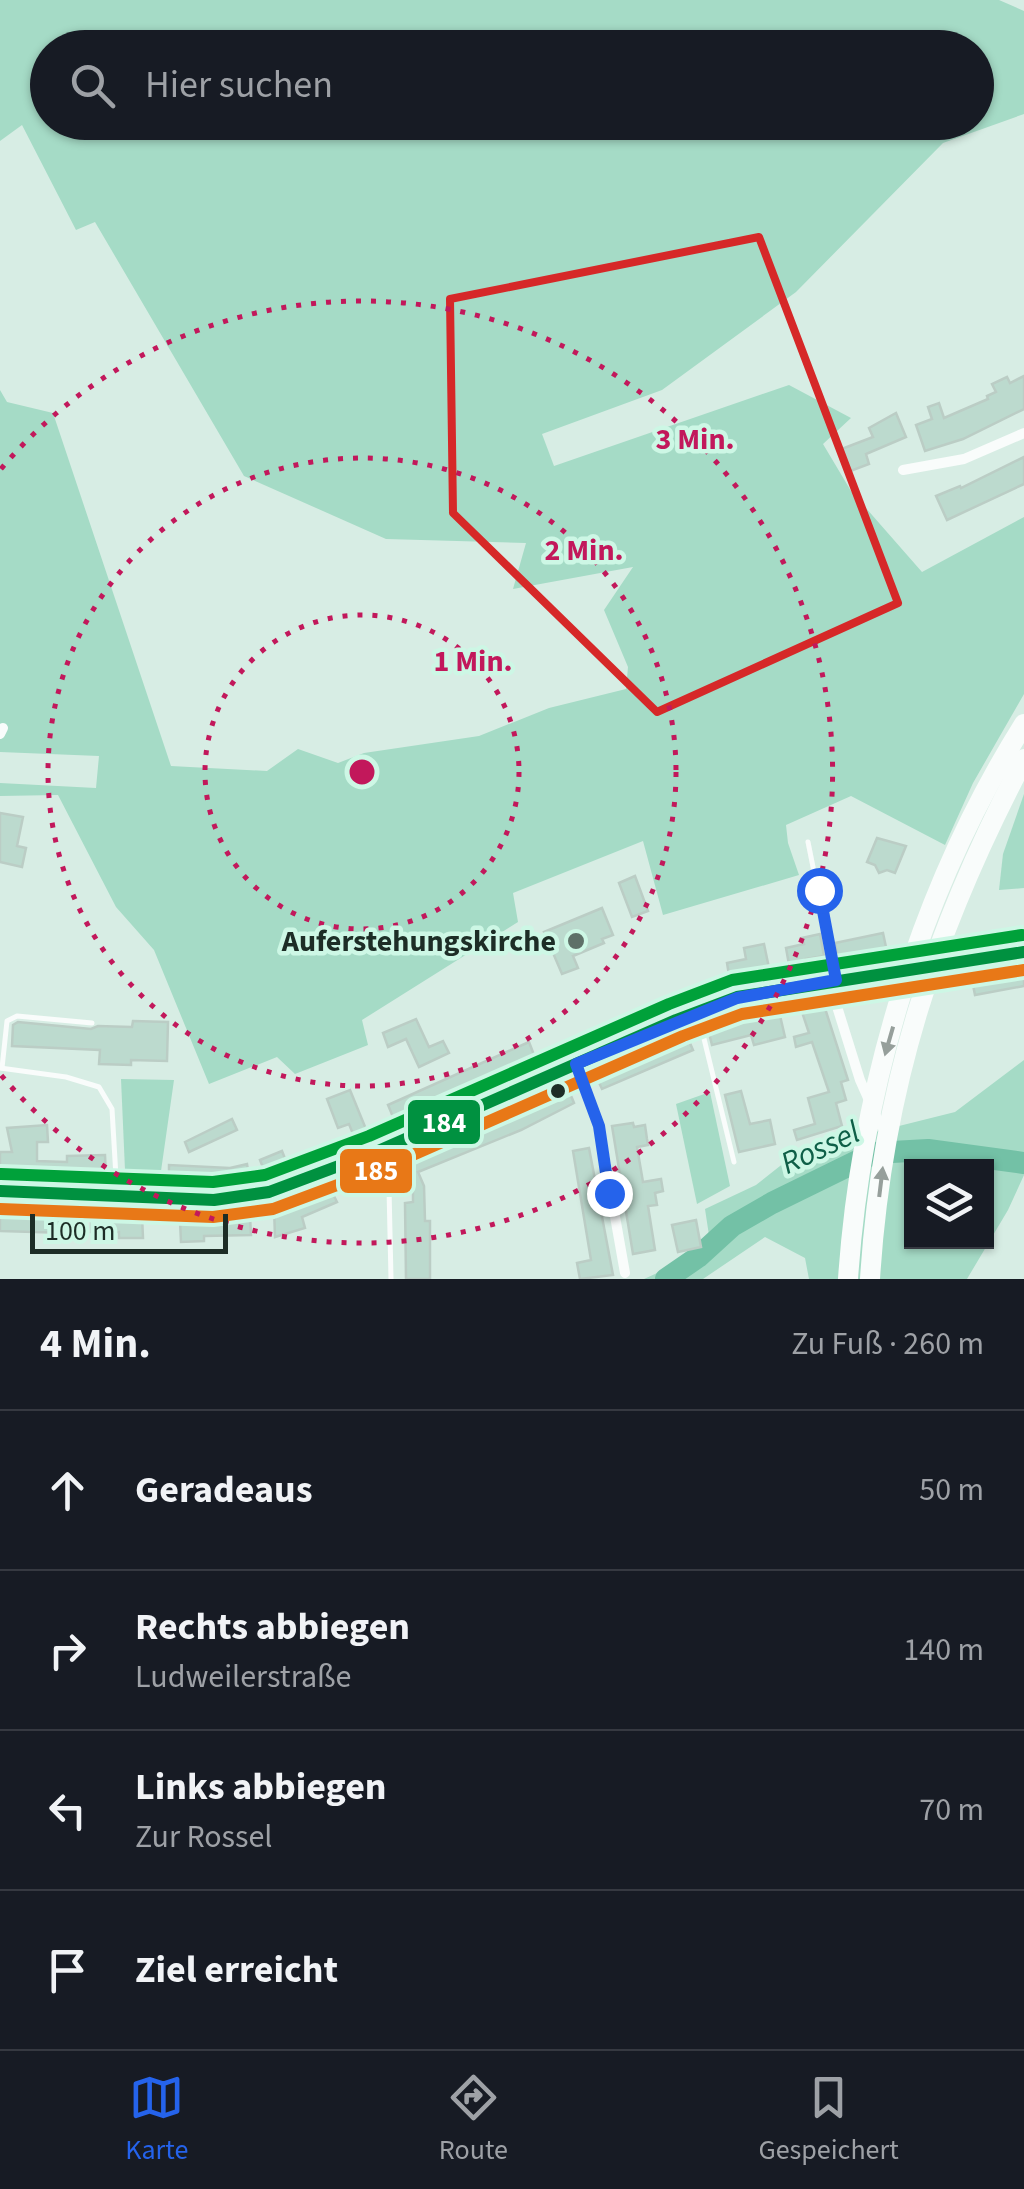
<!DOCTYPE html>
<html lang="de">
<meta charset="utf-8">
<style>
body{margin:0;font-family:"Source Sans 3",sans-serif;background:#20242c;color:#f1f3f6}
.controls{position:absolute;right:30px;bottom:30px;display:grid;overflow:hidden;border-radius:0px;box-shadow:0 2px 8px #0004}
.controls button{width:90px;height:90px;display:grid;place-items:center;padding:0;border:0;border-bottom:2px solid #363941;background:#171b24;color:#f1f3f6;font:50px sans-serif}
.scale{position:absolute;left:30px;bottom:25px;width:198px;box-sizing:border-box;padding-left:10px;border:5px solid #1d2d26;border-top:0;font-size:28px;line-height:35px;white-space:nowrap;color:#1d2d26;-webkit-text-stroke:8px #cdf7e5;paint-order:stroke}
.stop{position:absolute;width:30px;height:30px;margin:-22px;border:8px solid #2563eb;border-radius:50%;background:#fff}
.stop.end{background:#2563eb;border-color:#fff;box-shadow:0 2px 10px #0008}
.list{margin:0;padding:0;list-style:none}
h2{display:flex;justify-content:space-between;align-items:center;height:130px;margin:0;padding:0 40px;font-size:42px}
h2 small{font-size:32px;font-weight:400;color:#9ea1a6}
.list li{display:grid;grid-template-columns:65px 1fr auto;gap:30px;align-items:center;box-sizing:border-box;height:160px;padding:0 40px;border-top:2px solid #363941}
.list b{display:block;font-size:38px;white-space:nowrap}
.list p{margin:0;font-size:32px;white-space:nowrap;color:#9ea1a6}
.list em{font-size:32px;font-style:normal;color:#9ea1a6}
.icon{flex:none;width:55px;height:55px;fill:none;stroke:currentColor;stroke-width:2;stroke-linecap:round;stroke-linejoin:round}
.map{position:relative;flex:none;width:1024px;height:1279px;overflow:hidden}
.search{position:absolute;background:#171b24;box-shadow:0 2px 8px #0004;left:30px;right:30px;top:30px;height:110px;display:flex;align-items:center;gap:25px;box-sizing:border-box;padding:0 35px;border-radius:55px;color:#9ea1a6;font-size:38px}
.sheet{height:770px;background:#171b24}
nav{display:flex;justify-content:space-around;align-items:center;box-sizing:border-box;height:140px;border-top:2px solid #363941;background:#171b24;font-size:28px;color:#9ea1a6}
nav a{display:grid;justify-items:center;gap:5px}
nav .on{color:#2563eb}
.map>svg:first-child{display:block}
</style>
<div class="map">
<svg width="1024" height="1279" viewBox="0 0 1024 1279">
<rect width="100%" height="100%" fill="#d7ede4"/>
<g fill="#a5dbc6" fill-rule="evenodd">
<path d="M 0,0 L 999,0 L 1024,11 L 1024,114 L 943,143 L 796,292 L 662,390 L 542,434 L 554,466 L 789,385 L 851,418 L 823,444 L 851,491 L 922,572 L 1024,517 L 1024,694 L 973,783 L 945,845 L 851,796 L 786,825 L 788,843 L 799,875 L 663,915 L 643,841 L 513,893 L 518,922 L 362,1020 L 368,1045 L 295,1074 L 277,1057 L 209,1084 L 154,950 L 116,907 L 58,795 L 0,796 L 0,783 L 96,788 L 99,756 L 0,752 L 0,390 L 7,402 L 53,413 L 171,766 L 267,771 L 298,749 L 338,763 L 364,753 L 479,736 L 549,708 L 626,689 L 628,667 L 604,610 L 633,567 L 513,589 L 526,543 L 386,539 L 244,476 L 95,222 L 76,230 L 22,125 L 0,141 ZM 48,48 L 976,48 L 976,122 L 48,122 Z"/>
<path d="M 1024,794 L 1024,888 L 999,890 L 1003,854 Z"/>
<path d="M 1024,1060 L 1024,1175 L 1008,1210 L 967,1279 L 809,1279 L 805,1258 L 765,1237 L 703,1279 L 644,1279 L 699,1254 L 710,1242 L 705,1209 L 756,1185 L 799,1151 L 955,1112 ZM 912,1166 L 986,1166 L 986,1242 L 912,1242 Z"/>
<path d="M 121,1079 L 174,1080 L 161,1171 L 125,1170 Z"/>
<path d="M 710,1092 L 730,1186 L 697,1204 L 676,1104 Z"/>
</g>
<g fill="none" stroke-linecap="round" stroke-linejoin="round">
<path stroke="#73c1a6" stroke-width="22" d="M 666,1279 L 698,1257 L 732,1226 L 772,1203 L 874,1153 L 928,1150 L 1024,1163"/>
</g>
<g fill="#bcdace" stroke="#bbcdc5" stroke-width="2.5">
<path d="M 1024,376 L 1024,409 L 963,439 L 925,451 L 916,425 L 932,419 L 928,407 L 939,403 L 944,418 L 988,399 L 987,396 L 996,392 L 992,384 L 1007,377 L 1010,383 Z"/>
<path d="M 896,413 L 906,437 L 866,454 L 869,464 L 848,472 L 839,450 L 873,437 L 869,428 Z"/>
<path d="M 1024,457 L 1024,484 L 947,520 L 936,496 L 960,486 L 961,488 Z"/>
<path d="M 0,813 L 23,817 L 17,846 L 26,848 L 22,867 L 0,862 Z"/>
<path d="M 877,838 L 906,846 L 895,873 L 887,870 L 879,873 L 875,865 L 867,862 Z"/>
<path d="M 635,876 L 648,911 L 632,917 L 619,883 Z"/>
<path d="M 602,908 L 613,935 L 602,939 L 604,943 L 573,956 L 578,968 L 562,974 L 544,932 Z"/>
<path d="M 883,933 L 886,947 L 882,948 L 884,956 L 839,965 L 835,943 Z"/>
<path d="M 820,934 L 824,956 L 806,959 L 808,967 L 790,970 L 786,948 L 804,944 L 802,938 Z"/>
<path d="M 764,944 L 769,968 L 729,975 L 727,963 L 746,959 L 744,948 Z"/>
<path d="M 1024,965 L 1024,986 L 975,995 L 971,975 Z"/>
<path d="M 822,999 L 848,1080 L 841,1082 L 846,1100 L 836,1103 L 842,1126 L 797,1140 L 794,1130 L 815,1124 L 808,1098 L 829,1092 L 812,1042 L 796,1047 L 794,1037 L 809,1033 L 800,1006 Z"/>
<path d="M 778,1007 L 785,1037 L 754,1045 L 751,1035 L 712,1045 L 707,1025 Z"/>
<path d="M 416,1019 L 429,1047 L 443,1041 L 449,1053 L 419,1067 L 406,1039 L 388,1047 L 383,1033 Z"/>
<path d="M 133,1021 L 168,1022 L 167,1061 L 131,1060 L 131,1065 L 99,1064 L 100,1050 L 12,1046 L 13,1025 L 18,1022 L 91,1029 L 98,1026 L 132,1027 Z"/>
<path d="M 686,1034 L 693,1050 L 602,1089 L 594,1072 Z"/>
<path d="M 529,1042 L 534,1055 L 530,1057 L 533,1064 L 396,1124 L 388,1105 Z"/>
<path d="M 567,1086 L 574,1103 L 521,1130 L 418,1172 L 424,1186 L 425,1221 L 430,1221 L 430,1279 L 406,1279 L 405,1203 L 413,1202 L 413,1175 L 398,1180 L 390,1161 L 525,1107 Z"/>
<path d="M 350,1090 L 368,1134 L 355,1139 L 349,1124 L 338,1128 L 327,1099 Z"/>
<path d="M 741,1091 L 750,1124 L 770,1120 L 775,1144 L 739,1152 L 725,1095 Z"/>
<path d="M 232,1119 L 237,1130 L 189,1152 L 185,1142 Z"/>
<path d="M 633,1123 L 634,1127 L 645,1125 L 647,1139 L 648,1145 L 637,1147 L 643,1182 L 661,1179 L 663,1191 L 655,1193 L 657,1205 L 648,1206 L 655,1250 L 633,1254 L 612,1126 Z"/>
<path d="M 47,1125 L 48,1142 L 37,1142 L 37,1161 L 67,1162 L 67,1156 L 105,1155 L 106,1177 L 67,1177 L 67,1173 L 37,1172 L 37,1178 L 0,1176 L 0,1152 L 12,1152 L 7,1128 Z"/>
<path d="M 589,1148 L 613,1275 L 580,1279 L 577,1263 L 591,1260 L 573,1151 Z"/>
<path d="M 282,1151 L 290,1171 L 268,1180 L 260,1160 Z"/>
<path d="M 247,1164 L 250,1183 L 213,1189 L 169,1187 L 169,1165 L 230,1168 Z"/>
<path d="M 329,1186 L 337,1202 L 302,1217 L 305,1228 L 275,1237 L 274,1208 L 313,1197 L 312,1194 Z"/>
<path d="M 0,1209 L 68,1211 L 67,1233 L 0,1231 Z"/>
<path d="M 91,1214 L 142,1216 L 143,1238 L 119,1238 L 119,1232 L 91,1232 Z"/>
<path d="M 250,1216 L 251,1235 L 204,1236 L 204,1241 L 181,1242 L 180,1221 Z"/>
<path d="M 696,1220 L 701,1247 L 678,1252 L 672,1225 Z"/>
</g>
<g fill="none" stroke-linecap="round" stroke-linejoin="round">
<g stroke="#f9fcfb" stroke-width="5">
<path d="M 808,842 L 835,977"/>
<path d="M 698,1014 L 734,1162"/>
<path d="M 0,1068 L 66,1077 L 99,1087 L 112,1109 L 117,1194"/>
<path d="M 2,1068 L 7,1021 L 17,1016 L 92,1023"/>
<path d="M 377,1155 L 389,1188 L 391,1279"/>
</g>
<g stroke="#f9fcfb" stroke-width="10">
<path d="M 903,470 L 964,459 L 1024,433"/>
<path d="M 0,734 L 3,728"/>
<path d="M 829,981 L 860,1080 L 880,1125"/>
<path d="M 576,1064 L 599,1126 L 625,1273"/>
</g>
<path stroke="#f9fcfb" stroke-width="15" d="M 0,1191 L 214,1200 L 269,1192 L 376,1152 L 676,1020 L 737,997 L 955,961 L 1024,952"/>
<g stroke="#f9fcfb" stroke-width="20">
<path d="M 848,1279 C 861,1087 921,888 1024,724"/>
<path d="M 870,1279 C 882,1086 935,928 1024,759"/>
</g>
<defs>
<path id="bus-1" d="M 0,1191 L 214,1200 L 269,1192 L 376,1152 L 676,1020 L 737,997 L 1024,952"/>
<path id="bus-2" d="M 0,1209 L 213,1217 L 273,1209 L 383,1168 L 683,1036 L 742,1014 L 1024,970"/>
<path id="bus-3" d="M 1,1174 L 213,1182 L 265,1175 L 369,1136 L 669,1004 L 732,980 L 1022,935"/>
</defs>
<use href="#bus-1" stroke="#cdf7e5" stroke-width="20"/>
<use href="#bus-2" stroke="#cdf7e5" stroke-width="20"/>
<use href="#bus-3" stroke="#cdf7e5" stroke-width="20"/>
<use href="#bus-1" stroke="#009140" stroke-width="12"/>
<use href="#bus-2" stroke="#e87817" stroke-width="12"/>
<use href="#bus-3" stroke="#00a13a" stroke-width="12"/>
</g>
<defs><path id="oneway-solid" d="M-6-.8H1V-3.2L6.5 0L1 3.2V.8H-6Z" transform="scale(2.5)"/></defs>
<g fill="#969f9b">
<use href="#oneway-solid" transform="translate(889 1041) rotate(106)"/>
<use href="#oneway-solid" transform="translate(881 1182) rotate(-83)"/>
</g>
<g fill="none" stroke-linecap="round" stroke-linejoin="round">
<path stroke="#2563eb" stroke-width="12" d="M 609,1193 L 599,1126 L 576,1064 L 737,998 L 836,980 L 819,890"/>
</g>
<path fill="none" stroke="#d62828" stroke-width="8" stroke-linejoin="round" d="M 759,237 L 898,603 L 657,712 L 453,513 L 450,299 Z"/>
<g fill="none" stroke="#c2185b" stroke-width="5" stroke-dasharray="5 10">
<circle cx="362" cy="772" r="157"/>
<circle cx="362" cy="772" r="314"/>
<path d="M1 469A471 471 0 1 1 1 1075"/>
</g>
<circle fill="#5e7068" stroke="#cdf7e5" stroke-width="4" cx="576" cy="941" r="10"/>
<circle fill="#1d2d26" stroke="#cdf7e5" stroke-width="4" cx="558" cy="1091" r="9"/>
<g text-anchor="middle" stroke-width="9" stroke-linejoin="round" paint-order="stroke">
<g font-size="30" font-weight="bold" fill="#1d2d26" stroke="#cdf7e5" text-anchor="end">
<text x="556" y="951">Auferstehungskirche</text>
</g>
<g font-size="32" font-style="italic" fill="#0e5f47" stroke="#cdf7e5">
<text transform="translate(820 1147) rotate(-25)" y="11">Rossel</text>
</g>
</g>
<circle cx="362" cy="772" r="15" fill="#c2185b" stroke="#cdf7e5" stroke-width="5"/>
<g font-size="30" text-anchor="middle" font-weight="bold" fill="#c2185b" stroke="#cdf7e5" stroke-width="9" stroke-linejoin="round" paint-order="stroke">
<text x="695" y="449">3 Min.</text>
<text x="584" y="560">2 Min.</text>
<text x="473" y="671">1 Min.</text>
</g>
<g stroke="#cdf7e5" stroke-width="4">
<rect x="406" y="1098" width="76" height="48" rx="10" fill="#009140"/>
<rect x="338" y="1147" width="76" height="48" rx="10" fill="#e87817"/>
</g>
<g font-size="28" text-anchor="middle" font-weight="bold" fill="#fff">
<text x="444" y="1132">184</text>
<text x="376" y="1180">185</text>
</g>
</svg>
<div class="controls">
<button><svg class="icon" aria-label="layers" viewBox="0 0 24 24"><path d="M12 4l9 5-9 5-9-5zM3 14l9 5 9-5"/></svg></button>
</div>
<div class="scale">100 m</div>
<div class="stop" style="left:819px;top:890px"></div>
<div class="stop end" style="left:609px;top:1193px"></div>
<div class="search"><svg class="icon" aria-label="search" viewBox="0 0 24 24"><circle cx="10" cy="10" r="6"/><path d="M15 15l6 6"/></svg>Hier suchen</div>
</div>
<section class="sheet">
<h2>4 Min.<small>Zu Fuß · 260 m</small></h2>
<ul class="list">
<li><svg class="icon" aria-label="ahead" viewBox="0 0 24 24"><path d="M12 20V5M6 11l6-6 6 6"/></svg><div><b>Geradeaus</b></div><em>50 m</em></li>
<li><svg class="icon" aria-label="right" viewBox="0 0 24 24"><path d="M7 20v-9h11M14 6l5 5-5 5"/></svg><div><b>Rechts abbiegen</b><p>Ludweilerstraße</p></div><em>140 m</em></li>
<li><svg class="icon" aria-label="left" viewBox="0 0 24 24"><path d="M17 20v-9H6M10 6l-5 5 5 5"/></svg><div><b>Links abbiegen</b><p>Zur Rossel</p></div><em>70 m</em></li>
<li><svg class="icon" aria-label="arrive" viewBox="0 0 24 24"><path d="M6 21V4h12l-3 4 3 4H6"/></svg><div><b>Ziel erreicht</b></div></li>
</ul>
</section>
<nav>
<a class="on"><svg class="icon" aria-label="map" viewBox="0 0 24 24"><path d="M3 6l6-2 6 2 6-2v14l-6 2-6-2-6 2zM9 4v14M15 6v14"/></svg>Karte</a>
<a><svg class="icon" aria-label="directions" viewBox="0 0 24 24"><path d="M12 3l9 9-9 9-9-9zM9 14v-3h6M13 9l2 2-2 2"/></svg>Route</a>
<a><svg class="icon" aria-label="saved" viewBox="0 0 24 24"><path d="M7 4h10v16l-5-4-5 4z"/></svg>Gespeichert</a>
</nav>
